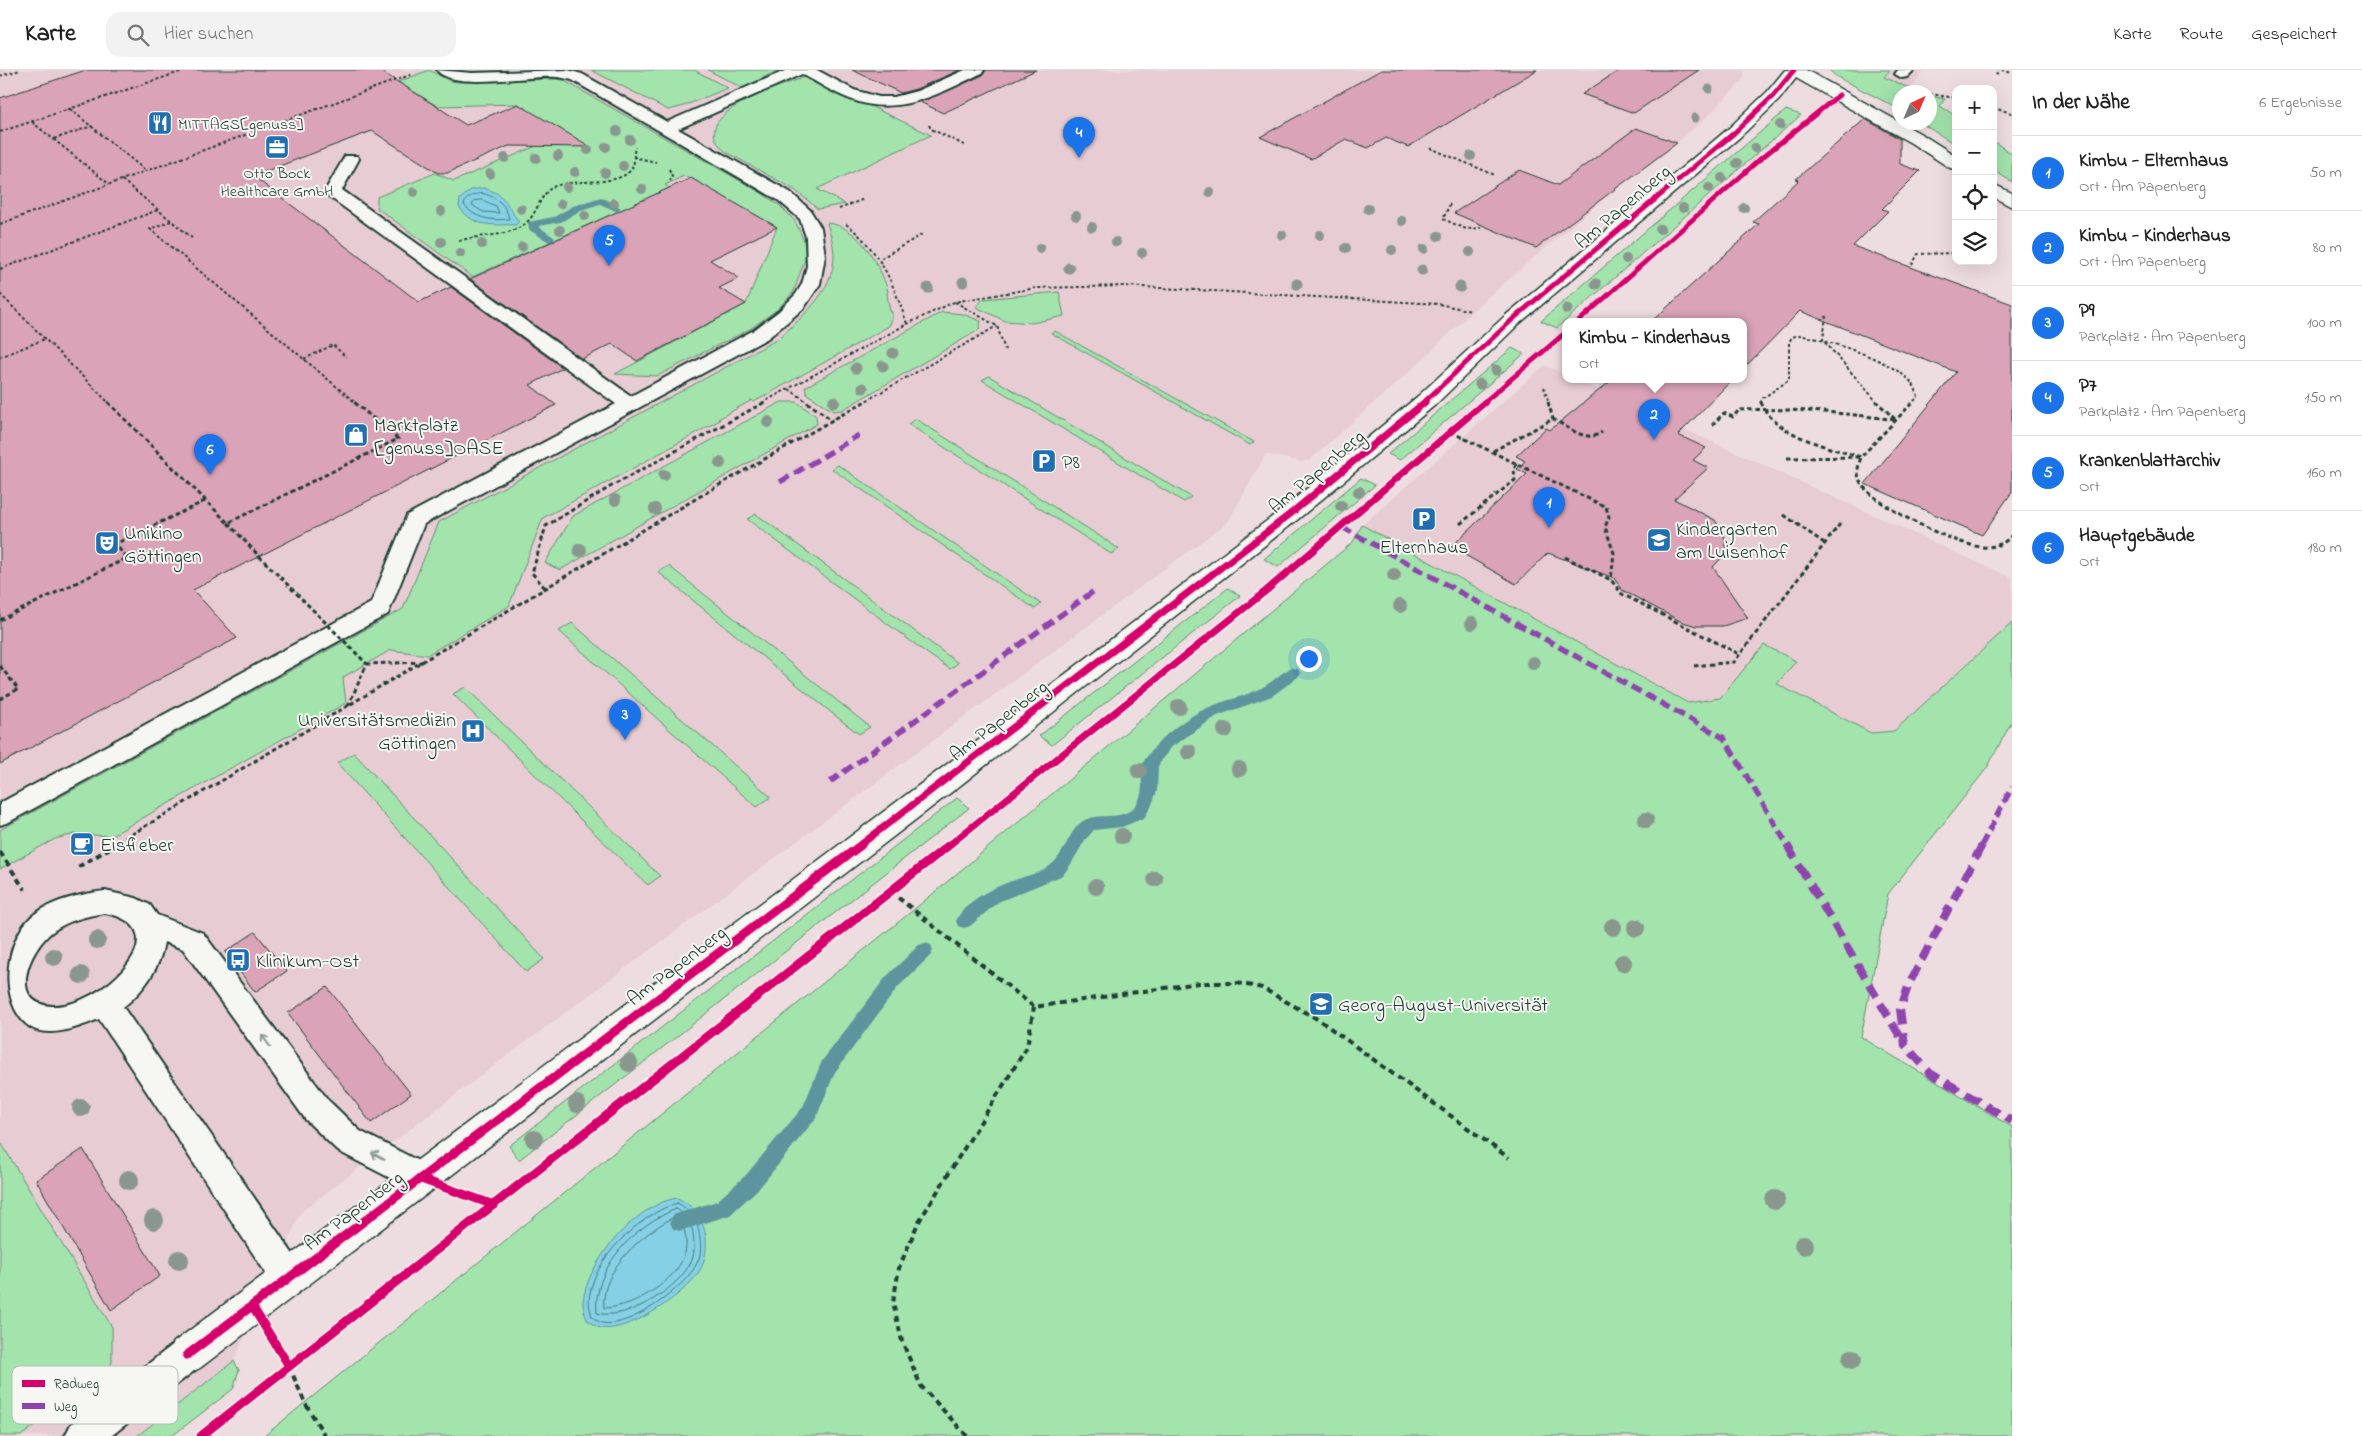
<!DOCTYPE html>
<html lang="de">
<meta charset="utf-8">
<style>
body{margin:0;font-family:"Indie Flower",sans-serif;background:#f2f2f2;color:#222}
.controls{position:absolute;right:15px;top:15px;display:grid;overflow:hidden;border-radius:10px;box-shadow:0 5px 20px #0002}
.controls button{width:45px;height:45px;display:grid;place-items:center;padding:0;border:0;border-bottom:1px solid #e0e0e0;background:#fff;color:#222;font:25px sans-serif}
.compass{position:absolute;left:1892px;top:15px;width:45px;height:45px;border-radius:50%;background:#fff;box-shadow:0 5px 20px #0002;rotate:44deg}
.you{position:absolute;left:1308px;top:588px;width:18px;height:18px;margin:-12px;border:4px solid #fff;border-radius:50%;background:#1a73e8;box-shadow:0 0 0 8px #1a73e833}
.badge{display:grid;place-items:center;width:32px;height:32px;border-radius:50%;background:#1a73e8;color:#fff;font-size:16px;font-weight:700}
.pin{position:absolute;translate:-50% -41px;filter:drop-shadow(0 1px 2px #0008)}
.pin::after{content:'';position:absolute;top:26px;width:18px;height:15px;background:inherit;clip-path:polygon(0 0,100% 0,50% 100%)}
.popup{position:absolute;left:1562px;top:248px;width:185px;height:65px;box-sizing:border-box;display:grid;place-content:center;border-radius:10px;background:#fff;filter:drop-shadow(0 1px 4px #0005);font-size:16px;white-space:nowrap;color:#767676}
.popup b{font-size:19px;color:#222}
.popup::after{content:'';position:absolute;left:50%;top:100%;margin-left:-10px;border:10px solid transparent;border-top-color:#fff}
.list{margin:0;padding:0;list-style:none}
h2{display:flex;justify-content:space-between;align-items:center;height:65px;margin:0;padding:0 20px;font-size:21px}
h2 small{font-size:16px;font-weight:400;color:#767676}
.list li{display:grid;grid-template-columns:32px 1fr auto;gap:15px;align-items:center;box-sizing:border-box;height:75px;padding:0 20px;border-top:1px solid #e0e0e0}
.list b{display:block;font-size:19px;white-space:nowrap}
.list p{margin:0;font-size:16px;white-space:nowrap;color:#767676}
.list em{font-size:16px;font-style:normal;color:#767676}
.icon{flex:none;width:28px;height:28px;fill:none;stroke:currentColor;stroke-width:2;stroke-linecap:round;stroke-linejoin:round}
.map{position:relative;flex:none;width:2012px;height:1366px;overflow:hidden}
header{display:flex;align-items:center;gap:30px;box-sizing:border-box;height:70px;padding:0 25px;background:#fff;border-bottom:1px solid #e0e0e0}
header strong{font-size:24px}
nav{display:flex;gap:28px;margin-inline-start:auto;font-size:18px}
.search{width:350px;height:45px;background:#f2f2f2;display:flex;align-items:center;gap:12px;box-sizing:border-box;padding:0 18px;border-radius:15px;color:#767676;font-size:19px}
main{display:flex}
aside{flex:1;background:#fff}
.map>svg:first-child{display:block}
</style>
<header>
<strong>Karte</strong>
<div class="search"><svg class="icon" aria-label="search" viewBox="0 0 24 24"><circle cx="10" cy="10" r="6"/><path d="M15 15l6 6"/></svg>Hier suchen</div>
<nav><a>Karte</a><a>Route</a><a>Gespeichert</a></nav>
</header>
<main>
<div class="map">
<svg width="2012" height="1366" viewBox="0 0 2012 1366">
<rect width="100%" height="100%" fill="#eedde0"/>
<filter id="ink" filterUnits="userSpaceOnUse"><feTurbulence type="fractalNoise" baseFrequency=".02" numOctaves="2"/><feDisplacementMap in="SourceGraphic" scale="10" xChannelSelector="R" yChannelSelector="G"/><feConvolveMatrix kernelMatrix="1 2 1 2 8 2 1 2 1" color-interpolation-filters="sRGB"/></filter>
<g filter="url(#ink)">
<g fill="#e8ccd4">
<path d="M 0,0 L 1744,0 L 1744,9 L 1709,45 L 1677,73 L 1603,129 L 1482,232 L 1419,293 L 1310,390 L 1301,392 L 1266,384 L 1228,452 L 499,992 L 301,1142 L 234,1291 L 239,1300 L 233,1319 L 172,1366 L 0,1366 Z"/>
<path d="M 1890,0 L 1925,0 L 1909,20 L 1884,7 Z"/>
<path d="M 1545,295 L 1565,305 L 1565,309 L 1574,309 L 2012,508 L 2012,553 L 1894,661 L 1871,663 L 1689,633 L 1362,455 Z"/>
</g>
<g fill="#a3e3ac" stroke="#619070">
<path d="M 429,0 L 450,11 L 459,12 L 556,9 L 563,10 L 760,122 L 779,135 L 795,151 L 804,171 L 806,186 L 794,221 L 778,239 L 750,259 L 657,306 L 615,304 L 746,234 L 777,157 L 684,106 L 665,115 L 670,118 L 472,207 L 377,138 L 377,127 L 435,103 L 454,111 L 562,65 L 518,34 L 437,36 L 398,12 Z"/>
<path d="M 591,0 L 694,0 L 728,18 L 681,37 L 668,40 Z"/>
<path d="M 708,0 L 779,0 L 742,18 Z"/>
<path d="M 1829,0 L 1890,0 L 1884,7 L 1918,22 L 1900,22 L 1899,39 L 1837,7 Z"/>
<path d="M 807,6 L 931,65 L 817,119 L 845,134 L 818,139 L 795,120 L 726,82 C 680,44 782,17 807,6 Z"/>
<path d="M 1930,26 L 1945,29 L 1940,36 L 1956,46 L 1956,75 L 1921,53 L 1930,52 Z"/>
<path d="M 1786,40 L 1801,45 L 1557,258 L 1541,251 Z"/>
<path d="M 1993,71 L 2012,84 L 2012,112 L 1993,100 Z"/>
<path d="M 827,153 C 858,155 880,194 888,221 L 887,224 L 890,241 L 892,242 L 892,250 L 889,256 L 754,332 L 752,330 L 718,349 L 720,350 L 543,448 L 509,536 L 427,585 L 391,580 L 345,606 L 343,608 L 346,633 L 111,766 L 75,764 L 55,769 L 0,799 L 0,760 L 403,539 L 439,452 L 778,269 C 804,245 840,216 833,176 C 832,168 829,161 827,153 Z"/>
<path d="M 1059,222 L 1064,246 L 1032,253 L 1005,251 L 976,237 L 983,229 Z"/>
<path d="M 942,242 L 963,244 L 981,251 L 979,260 L 842,340 L 833,341 L 807,324 L 805,317 Z"/>
<path d="M 1055,261 L 1254,372 L 1250,375 L 1051,263 Z"/>
<path d="M 1512,278 L 1524,284 L 1400,390 L 1388,384 Z"/>
<path d="M 989,306 L 1191,427 L 1184,432 L 982,310 Z"/>
<path d="M 781,332 L 797,332 L 816,346 L 817,354 L 560,500 L 545,493 L 573,446 Z"/>
<path d="M 916,349 L 1098,465 L 1119,479 L 1111,484 L 908,354 Z"/>
<path d="M 838,395 L 1031,527 L 1041,534 L 1035,539 L 832,399 Z"/>
<path d="M 1361,408 L 1375,415 L 1278,497 L 1264,489 Z"/>
<path d="M 756,444 L 958,593 L 950,599 L 928,584 L 747,449 Z"/>
<path d="M 1362,455 L 1688,633 L 1720,628 L 1764,575 L 1796,591 L 1777,614 L 1871,663 L 1894,661 L 2012,553 L 2012,651 L 1987,698 L 1888,824 L 1861,967 L 2012,1057 L 2012,1366 L 264,1366 L 917,837 L 1353,472 Z"/>
<path d="M 669,496 L 870,657 L 859,664 L 838,648 L 658,502 Z"/>
<path d="M 1228,518 L 1240,526 L 1052,675 L 1039,666 Z"/>
<path d="M 572,553 L 771,727 L 757,737 L 736,719 L 559,561 Z"/>
<path d="M 465,617 L 660,806 L 648,815 L 637,805 L 453,624 Z"/>
<path d="M 354,683 L 524,867 L 544,889 L 526,902 L 516,891 L 337,693 Z"/>
<path d="M 957,728 L 969,738 L 519,1090 L 509,1076 Z"/>
<path d="M 0,1071 L 112,1257 L 112,1293 L 91,1314 L 21,1366 L 0,1366 Z"/>
<path d="M 234,1291 L 239,1300 L 233,1319 L 172,1366 L 137,1366 Z"/>
</g>
<g fill="#85d0e5" stroke="#5c959e">
<path d="M 483,118 C 507,124 506,135 519,152 L 516,155 C 492,154 476,159 459,137 L 460,129 L 471,120 Z"/>
<path d="M 677,1128 C 704,1139 712,1170 702,1196 C 692,1221 628,1264 601,1258 C 596,1257 591,1253 587,1250 C 585,1244 583,1238 583,1232 C 587,1191 637,1134 677,1128 Z"/>
</g>
<g fill="none" stroke-linecap="round" stroke-linejoin="round">
<g stroke="#48787b" stroke-width="1">
<path d="M 482,123 C 496,127 506,134 509,149 C 491,151 476,149 464,135 C 466,126 474,125 482,123 Z"/>
<path d="M 482,130 L 496,136 L 499,143 L 483,142 L 472,135 L 474,131 Z"/>
<path d="M 677,1133 C 690,1139 697,1149 699,1163 C 701,1173 702,1184 697,1193 C 686,1217 630,1259 602,1253 C 599,1252 595,1249 592,1247 C 591,1242 589,1237 589,1232 C 590,1190 641,1144 677,1133 Z"/>
<path d="M 676,1139 C 686,1144 691,1153 693,1163 C 694,1172 695,1182 692,1190 C 679,1219 628,1251 597,1243 C 592,1198 636,1154 676,1139 Z"/>
<path d="M 674,1147 C 683,1153 685,1160 686,1170 C 690,1205 635,1238 604,1238 C 600,1200 643,1163 674,1147 Z"/>
</g>
<g fill="#5c959e" fill-rule="evenodd">
<path d="M 601,127 L 621,138 L 616,141 L 600,134 L 581,140 L 561,152 L 538,156 L 555,168 L 556,170 L 551,173 L 529,160 L 528,152 L 554,147 L 573,136 Z"/>
<path d="M 1293,598 L 1298,599 L 1300,603 L 1298,607 L 1272,626 L 1217,646 L 1170,678 L 1158,696 L 1157,721 L 1151,737 L 1144,748 L 1122,757 L 1094,760 L 1085,770 L 1071,794 L 1063,805 L 998,832 L 970,856 L 964,858 L 958,856 L 956,851 C 967,828 998,815 1021,808 C 1032,804 1044,802 1052,794 C 1066,783 1068,761 1083,751 C 1099,742 1120,751 1133,738 C 1149,723 1137,703 1144,691 C 1158,669 1183,649 1207,638 C 1225,630 1244,627 1261,618 C 1273,613 1281,601 1293,598 Z"/>
<path d="M 925,873 L 931,875 L 933,880 L 931,885 L 898,917 L 835,1002 L 816,1048 L 760,1117 L 730,1145 L 680,1161 L 673,1159 L 670,1152 L 673,1145 L 717,1131 L 746,1105 L 803,1037 L 822,991 L 886,907 L 919,875 Z"/>
</g>
</g>
<g fill="#daa3b7" stroke="#1f3d34">
<path d="M 86,0 L 379,0 L 466,55 L 518,34 L 591,77 L 509,76 L 447,103 L 438,103 L 372,61 L 253,106 L 419,232 L 451,217 L 563,298 L 530,315 L 556,335 L 193,520 L 237,568 L 0,694 L 0,28 Z"/>
<path d="M 852,0 L 960,0 L 916,19 L 901,23 Z"/>
<path d="M 986,0 L 1036,0 L 943,43 L 920,32 L 967,12 L 983,5 Z"/>
<path d="M 1381,0 L 1537,0 L 1408,77 L 1386,68 L 1368,78 L 1346,69 L 1311,89 L 1260,67 Z"/>
<path d="M 1620,0 L 1699,0 L 1634,43 L 1582,24 Z"/>
<path d="M 1865,49 L 1900,69 L 1900,94 L 1920,101 L 1882,139 L 1888,141 L 1853,176 L 2012,234 L 2012,422 L 1982,465 L 1865,414 L 1956,302 L 1800,241 L 1743,299 L 1743,251 L 1652,251 L 1759,154 L 1753,152 L 1799,110 L 1796,109 Z"/>
<path d="M 1636,58 L 1677,73 L 1536,178 L 1454,143 L 1519,100 L 1558,115 Z"/>
<path d="M 691,108 L 777,157 L 710,190 L 739,208 L 719,218 L 746,234 L 637,291 L 612,274 L 582,289 L 470,209 Z"/>
<path d="M 1613,309 L 1733,309 L 1678,365 L 1706,378 L 1693,390 L 1708,398 L 1674,429 L 1715,450 L 1724,465 L 1727,482 L 1713,497 L 1748,548 L 1723,556 L 1696,556 L 1680,551 L 1622,520 L 1614,508 L 1548,483 L 1516,514 L 1451,477 L 1527,404 L 1517,399 L 1525,391 L 1516,386 L 1546,358 L 1550,360 Z"/>
<path d="M 255,862 L 287,901 L 255,922 L 225,882 Z"/>
<path d="M 327,917 L 411,1024 L 371,1053 L 288,943 Z"/>
<path d="M 83,1079 L 160,1206 L 111,1240 L 36,1110 Z"/>
</g>
<g fill="none" stroke-linecap="round" stroke-linejoin="round">
<defs>
<g id="service">
<path d="M 437,0 L 472,3 L 568,0 L 582,4 L 667,52 L 787,0 L 817,0 L 854,20 L 879,27 L 894,27 L 917,21 L 965,0 L 984,0 L 982,3 C 941,23 897,48 850,29 C 834,23 818,13 802,4 L 678,59 L 790,122 L 810,140 L 821,158 L 825,186 L 820,214 L 804,238 L 768,268 L 424,454 L 388,544 L 9,752 L 0,755 L 0,733 L 371,533 L 407,445 L 616,334 L 327,125 L 325,121 L 345,86 L 357,86 L 359,89 L 342,120 L 631,326 L 754,260 L 779,241 L 796,224 L 802,214 L 807,196 L 806,167 L 800,149 L 778,130 L 572,10 C 567,9 561,7 556,7 C 531,5 452,21 437,0 Z"/>
<path d="M 1898,0 L 1914,0 L 1907,7 L 1902,8 L 1895,4 Z"/>
<path d="M 105,821 L 136,828 L 150,835 L 157,845 L 203,863 L 328,1030 L 360,1061 L 432,1098 L 437,1109 L 432,1120 L 421,1124 L 338,1081 L 306,1050 L 183,879 L 164,872 C 160,898 144,921 123,937 L 301,1196 L 305,1208 L 301,1220 L 289,1224 L 277,1220 L 99,949 C 79,957 57,966 36,960 C 0,945 0,877 31,847 C 50,831 80,824 105,821 ZM 105,843 C 185,858 100,939 52,936 C 7,933 29,880 52,862 C 68,850 86,846 105,843 Z"/>
<path d="M 187,1268 L 199,1273 L 204,1285 L 199,1297 L 111,1366 L 65,1366 L 71,1354 L 175,1273 Z"/>
</g>
<g id="minor">
<path d="M 1785,0 L 1806,0 L 1923,65 L 1956,86 L 1956,99 L 1950,98 L 1911,73 L 1796,8 L 1779,30 L 1740,67 L 1520,253 L 1434,336 L 1297,450 L 962,714 L 200,1298 L 187,1304 L 174,1298 L 168,1285 L 174,1272 L 942,698 L 1281,440 L 1418,326 L 1506,245 L 1728,59 L 1767,22 Z"/>
<path d="M 1993,114 L 2012,123 L 2012,137 L 1993,127 Z"/>
</g>
</defs>
<use href="#service" stroke="#1f3d34" stroke-width="4"/>
<use href="#minor" stroke="#1f3d34" stroke-width="3"/>
<g stroke="#1f3d34" stroke-width="2" stroke-dasharray="3 2.5" stroke-linecap="butt">
<path d="M 2002,0 L 2012,3"/>
<path d="M 1996,5 L 1999,0"/>
<path d="M 0,6 L 20,0"/>
<path d="M 1930,24 L 1956,28"/>
<path d="M 1993,38 L 2012,43"/>
<path d="M 70,39 L 146,101"/>
<path d="M 32,52 L 109,114"/>
<path d="M 929,55 L 931,59 L 964,75"/>
<path d="M 0,62 L 186,0"/>
<path d="M 54,69 L 92,56"/>
<path d="M 1430,78 L 1495,105"/>
<path d="M 633,87 L 656,92"/>
<path d="M 669,99 L 672,106 L 670,111"/>
<path d="M 122,110 L 192,168"/>
<path d="M 1450,134 L 1443,149 L 1466,159 L 1481,158"/>
<path d="M 839,139 L 864,129"/>
<path d="M 171,151 L 150,159 L 356,333"/>
<path d="M 0,154 L 413,4"/>
<path d="M 846,154 C 880,180 894,215 907,254"/>
<path d="M 459,171 C 480,164 508,168 526,153 C 538,143 539,125 553,117 C 573,107 623,119 633,96 C 635,90 633,83 635,77"/>
<path d="M 881,188 L 923,164"/>
<path d="M 1912,195 L 1918,184 L 1956,183"/>
<path d="M 0,199 L 158,140"/>
<path d="M 0,224 L 109,333"/>
<path d="M 955,232 L 997,256 L 1005,280"/>
<path d="M 1826,246 L 1823,270 L 1878,333"/>
<path d="M 0,287 L 45,269"/>
<path d="M 304,289 L 333,275 L 346,287"/>
<path d="M 1544,317 L 1549,333"/>
<path d="M 789,319 L 809,333"/>
<path d="M 762,333 L 907,254 L 954,232 L 1036,218 L 1126,216 L 1439,234 L 1471,241"/>
<path d="M 862,333 L 997,256"/>
<path d="M 1760,333 L 1763,328 L 1789,310 L 1789,272 L 1792,267 L 1799,265 C 1827,270 1898,291 1914,316 C 1916,319 1917,324 1918,327 L 1912,333"/>
</g>
<g stroke="#1f3d34" stroke-width="3" stroke-dasharray="4.5 3" stroke-linecap="butt">
<path d="M 108,332 L 228,453 L 398,369 L 354,332"/>
<path d="M 807,332 L 832,350"/>
<path d="M 1548,332 L 1553,349"/>
<path d="M 1761,332 C 1773,365 1830,378 1861,387 L 1913,332"/>
<path d="M 1712,355 L 1724,343 L 1733,347 L 1739,340 C 1792,338 1844,343 1896,350 L 1877,332"/>
<path d="M 1451,362 L 1606,437 L 1609,447 L 1605,457 L 1614,483 L 1611,510"/>
<path d="M 1493,381 L 1553,349 C 1568,357 1587,374 1602,362"/>
<path d="M 1787,388 L 1861,387 C 1858,396 1856,404 1861,413 C 1874,436 1954,474 1981,477 C 1993,478 2005,474 2012,465"/>
<path d="M 1784,445 L 1824,473"/>
<path d="M 228,453 L 259,486"/>
<path d="M 1460,454 L 1515,410 L 1514,399 L 1517,393"/>
<path d="M 1565,487 L 1611,510 L 1622,524 L 1739,584"/>
<path d="M 545,518 L 532,503 L 546,456 L 610,417 L 765,332"/>
<path d="M 0,550 L 127,488 L 115,474 L 205,431"/>
<path d="M 0,596 L 18,619 L 0,629"/>
<path d="M 1694,596 L 1734,592 L 1840,454"/>
<path d="M 348,636 L 367,594 L 423,592"/>
<path d="M 112,776 L 714,418 L 864,332"/>
</g>
<g stroke="#1f3d34" stroke-width="4" stroke-dasharray="6 4.5" stroke-linecap="butt">
<path d="M 0,782 L 25,820"/>
<path d="M 78,797 L 115,775"/>
<path d="M 890,821 L 1034,937 L 1199,913 L 1237,913 L 1262,918 L 1319,950 L 1509,1088"/>
<path d="M 289,1296 L 305,1333 L 325,1366"/>
<path d="M 967,1366 L 921,1316 L 902,1271 L 893,1233 L 899,1198 L 918,1153 L 1027,977 L 1034,937"/>
</g>
<use href="#service" fill="#f6f6f2" fill-rule="evenodd"/>
<use href="#minor" fill="#f6f6f2" fill-rule="evenodd"/>
<path stroke="#1f3d34" stroke-width="3" stroke-dasharray="4.5 3" stroke-linecap="butt" d="M 259,486 L 367,594"/>
<g stroke="#8e44ad" stroke-width="5.5" stroke-dasharray="11 5.5" stroke-linecap="butt">
<path d="M 780,412 L 859,365"/>
<path d="M 1342,457 L 1724,668 L 1788,776"/>
<path d="M 830,712 L 1094,521"/>
<path d="M 1981,776 L 2012,717"/>
</g>
<g stroke="#8e44ad" stroke-width="8" stroke-dasharray="15 8" stroke-linecap="butt">
<path d="M 1787,775 L 1905,975"/>
<path d="M 1982,775 L 1909,914 L 1900,940 L 1905,975 L 1930,1003 L 2012,1051"/>
</g>
<defs>
<g id="cycleway-far2">
<path d="M 1579,251 L 1759,90 L 1839,25"/>
<path d="M 1423,333 L 1513,249 L 1734,63 L 1773,26 L 1794,0"/>
<path d="M 1483,333 L 1565,263"/>
</g>
<g id="cycleway-far1">
<path d="M 859,776 L 1289,445 L 1425,332"/>
<path d="M 948,776 L 1267,520 L 1485,332"/>
</g>
<g id="cycleway">
<path d="M 421,1109 L 494,1135"/>
<path d="M 252,1236 L 289,1296"/>
<path d="M 187,1285 L 861,775"/>
<path d="M 201,1366 L 949,775"/>
</g>
</defs>
<use href="#cycleway-far2" stroke="#f6f6f2" stroke-width="7"/>
<use href="#cycleway-far1" stroke="#f6f6f2" stroke-width="10"/>
<use href="#cycleway" stroke="#f6f6f2" stroke-width="12"/>
<use href="#cycleway-far2" stroke="#d6006c" stroke-width="5"/>
<use href="#cycleway-far1" stroke="#d6006c" stroke-width="7"/>
<use href="#cycleway" stroke="#d6006c" stroke-width="9"/>
</g>
<g fill="#8a978f">
<circle cx="1709" cy="19" r="4.5"/>
<circle cx="1695" cy="48" r="4.5"/>
<circle cx="1780" cy="55" r="5"/>
<circle cx="617" cy="61" r="5"/>
<circle cx="630" cy="70" r="5"/>
<circle cx="606" cy="77" r="5"/>
<circle cx="1755" cy="78" r="5"/>
<circle cx="588" cy="80" r="5"/>
<circle cx="558" cy="86" r="5"/>
<circle cx="1471" cy="86" r="5"/>
<circle cx="505" cy="88" r="5"/>
<circle cx="536" cy="88" r="5"/>
<circle cx="1737" cy="93" r="5"/>
<circle cx="623" cy="96" r="5"/>
<circle cx="575" cy="102" r="5"/>
<circle cx="605" cy="103" r="5"/>
<circle cx="490" cy="104" r="5"/>
<circle cx="1722" cy="108" r="5"/>
<circle cx="567" cy="117" r="5"/>
<circle cx="1709" cy="118" r="5"/>
<circle cx="642" cy="119" r="5"/>
<circle cx="414" cy="122" r="5"/>
<circle cx="1210" cy="122" r="5"/>
<circle cx="614" cy="133" r="5"/>
<circle cx="561" cy="134" r="5"/>
<circle cx="1683" cy="138" r="5"/>
<circle cx="1744" cy="138" r="5"/>
<circle cx="521" cy="139" r="5"/>
<circle cx="1368" cy="139" r="5"/>
<circle cx="441" cy="141" r="5"/>
<circle cx="585" cy="146" r="5"/>
<circle cx="1076" cy="146" r="5"/>
<circle cx="1402" cy="151" r="5"/>
<circle cx="1092" cy="157" r="5"/>
<circle cx="1660" cy="159" r="5"/>
<circle cx="560" cy="160" r="5"/>
<circle cx="1282" cy="165" r="5"/>
<circle cx="1320" cy="165" r="5"/>
<circle cx="1438" cy="166" r="5"/>
<circle cx="441" cy="172" r="5"/>
<circle cx="1116" cy="172" r="5"/>
<circle cx="482" cy="174" r="5"/>
<circle cx="522" cy="177" r="5"/>
<circle cx="1040" cy="178" r="5"/>
<circle cx="1346" cy="178" r="5"/>
<circle cx="1424" cy="179" r="5"/>
<circle cx="1392" cy="180" r="5"/>
<circle cx="1470" cy="182" r="5"/>
<circle cx="460" cy="183" r="5"/>
<circle cx="1142" cy="183" r="5"/>
<circle cx="1626" cy="189" r="5"/>
<circle cx="1069" cy="198" r="5.5"/>
<circle cx="1422" cy="200" r="5.5"/>
<circle cx="963" cy="212" r="5.5"/>
<circle cx="1297" cy="214" r="5.5"/>
<circle cx="1596" cy="214" r="5.5"/>
<circle cx="1460" cy="217" r="5.5"/>
<circle cx="928" cy="218" r="5.5"/>
<circle cx="1567" cy="239" r="5.5"/>
<circle cx="893" cy="283" r="5.5"/>
<circle cx="883" cy="296" r="5.5"/>
<circle cx="856" cy="298" r="5.5"/>
<circle cx="1496" cy="300" r="5.5"/>
<circle cx="1480" cy="314" r="5.5"/>
<circle cx="863" cy="318" r="5.5"/>
<circle cx="834" cy="332" r="6"/>
<circle cx="768" cy="352" r="6"/>
<circle cx="720" cy="393" r="6"/>
<circle cx="664" cy="405" r="6"/>
<circle cx="1359" cy="422" r="6"/>
<circle cx="615" cy="430" r="6"/>
<circle cx="1341" cy="436" r="6"/>
<circle cx="655" cy="439" r="6"/>
<circle cx="580" cy="480" r="7"/>
<circle cx="1394" cy="505" r="7"/>
<circle cx="1400" cy="536" r="7"/>
<circle cx="1472" cy="553" r="7"/>
<circle cx="1533" cy="593" r="7"/>
<circle cx="1179" cy="637" r="8"/>
<circle cx="1225" cy="660" r="8"/>
<circle cx="1189" cy="682" r="8"/>
<circle cx="1239" cy="699" r="8"/>
<circle cx="1139" cy="701" r="8"/>
<circle cx="1646" cy="750" r="8"/>
<circle cx="1122" cy="766" r="8"/>
<circle cx="1155" cy="809" r="8"/>
<circle cx="1096" cy="817" r="8"/>
<circle cx="1613" cy="857" r="9"/>
<circle cx="1636" cy="858" r="9"/>
<circle cx="97" cy="870" r="9"/>
<circle cx="54" cy="887" r="9"/>
<circle cx="1623" cy="893" r="9"/>
<circle cx="81" cy="905" r="9"/>
<circle cx="629" cy="993" r="9"/>
<circle cx="577" cy="1034" r="9"/>
<circle cx="81" cy="1038" r="9"/>
<circle cx="534" cy="1069" r="9"/>
<circle cx="129" cy="1110" r="10"/>
<circle cx="1775" cy="1130" r="10"/>
<circle cx="154" cy="1150" r="10"/>
<circle cx="1804" cy="1175" r="10"/>
<circle cx="179" cy="1190" r="10"/>
<circle cx="1852" cy="1289" r="10"/>
</g>
<defs><path id="oneway-shaft" d="M-6 0H5M1.5-3L5.5 0L1.5 3" fill="none" stroke-width="1.6" stroke-linecap="round" stroke-linejoin="round" transform="scale(1.25)"/></defs>
<g stroke="#8a9a93">
<use href="#oneway-shaft" transform="translate(266 971) rotate(-126)"/>
<use href="#oneway-shaft" transform="translate(378 1086) rotate(-152)"/>
</g>
</g>
<defs>
<symbol id="restaurant-square" viewBox="-11 -11 22 22"><rect x="-9" y="-9" width="18" height="18" rx="4" fill="#1f6fb2" stroke="#f6f6f2"/><path d="M-5-6h1v4h1v-4h1v4h1v-4h1v5L-1.5 .5V6h-2V.5L-5-1ZM5-6V6H3V1.5H1.5Q1.5-4 5-6Z" fill="#fff"/></symbol>
<symbol id="office-square" viewBox="-11 -11 22 22"><rect x="-9" y="-9" width="18" height="18" rx="4" fill="#1f6fb2" stroke="#f6f6f2"/><path d="M-6-3h4V-5.5h4V-3h4V5H-6ZM-1-4.5V-3h2v-1.5ZM-6 0V1H6V0Z" fill="#fff"/></symbol>
<symbol id="shop-square" viewBox="-11 -11 22 22"><rect x="-9" y="-9" width="18" height="18" rx="4" fill="#1f6fb2" stroke="#f6f6f2"/><path d="M-5-2.5h2.3a2.7 3.5 0 0 1 5.4 0H5L5.5 6h-11ZM-1.5-2.5h3a1.5 2.3 0 0 0-3 0Z" fill="#fff"/></symbol>
<symbol id="parking-square" viewBox="-11 -11 22 22"><rect x="-9" y="-9" width="18" height="18" rx="4" fill="#1f6fb2" stroke="#f6f6f2"/><path d="M-3.5-5.5H1a3.5 3.5 0 0 1 0 7H-1V5.5H-3.5ZM-1-3.4V-.6H.8a1.4 1.4 0 0 0 0-2.8Z" fill="#fff"/></symbol>
<symbol id="school-square" viewBox="-11 -11 22 22"><rect x="-9" y="-9" width="18" height="18" rx="4" fill="#1f6fb2" stroke="#f6f6f2"/><path d="M0-5L7-2L0 1L-7-2ZM-4 1L0 2.5L4 1V4Q0 6-4 4Z" fill="#fff"/></symbol>
<symbol id="theatre-square" viewBox="-11 -11 22 22"><rect x="-9" y="-9" width="18" height="18" rx="4" fill="#1f6fb2" stroke="#f6f6f2"/><path d="M-5-5.5Q0-4 5-5.5V0Q5 5 0 6Q-5 5-5 0ZM-3.3-2.5H-1v1.5H-3.3ZM1-2.5H3.3v1.5H1ZM-2.8 1Q0 5.5 2.8 1Z" fill="#fff"/></symbol>
<symbol id="hospital-square" viewBox="-11 -11 22 22"><rect x="-9" y="-9" width="18" height="18" rx="4" fill="#1f6fb2" stroke="#f6f6f2"/><path d="M-5-5h3v3.5h4V-5h3V5h-3V1.5h-4V5h-3Z" fill="#fff"/></symbol>
<symbol id="cafe-square" viewBox="-11 -11 22 22"><rect x="-9" y="-9" width="18" height="18" rx="4" fill="#1f6fb2" stroke="#f6f6f2"/><path d="M-5.5-4.5H6V0H3Q3 3.5 0 3.5H-2.5Q-5.5 3.5-5.5 0ZM3-3.2v2h1.7v-2ZM-6 4.5H4V6H-6Z" fill="#fff"/></symbol>
<symbol id="bus-square" viewBox="-11 -11 22 22"><rect x="-9" y="-9" width="18" height="18" rx="4" fill="#1f6fb2" stroke="#f6f6f2"/><path d="M-5-6H5V4H4V6H2V4H-2V6H-4V4H-5ZM-3.5-4V0h7V-4ZM-3.5 1.2v1.5H-2V1.2ZM2 1.2v1.5H3.5V1.2Z" fill="#fff"/></symbol>
<symbol id="university-square" viewBox="-11 -11 22 22"><rect x="-9" y="-9" width="18" height="18" rx="4" fill="#1f6fb2" stroke="#f6f6f2"/><path d="M0-5L7-2L0 1L-7-2ZM-4 1L0 2.5L4 1V4Q0 6-4 4Z" fill="#fff"/></symbol>
</defs>
<g fill-rule="evenodd">
<use href="#restaurant-square" x="146" y="39" width="28" height="28"/>
<use href="#office-square" x="263" y="63" width="28" height="28"/>
<use href="#shop-square" x="342" y="351" width="28" height="28"/>
<use href="#parking-square" x="1030" y="377" width="28" height="28"/>
<use href="#parking-square" x="1410" y="435" width="28" height="28"/>
<use href="#school-square" x="1645" y="456" width="28" height="28"/>
<use href="#theatre-square" x="93" y="459" width="28" height="28"/>
<use href="#hospital-square" x="459" y="647" width="28" height="28"/>
<use href="#cafe-square" x="68" y="760" width="28" height="28"/>
<use href="#bus-square" x="224" y="876" width="28" height="28"/>
<use href="#university-square" x="1307" y="920" width="28" height="28"/>
</g>
<g text-anchor="middle" stroke-width="4" stroke-linejoin="round" paint-order="stroke">
<g font-size="16" fill="#1f3d34" stroke="#f6f6f2" text-anchor="start">
<text x="178" y="59">MITTAGS[genuss]</text>
<text x="277" y="108" text-anchor="middle">Otto Bock<tspan x="277" dy="18">Healthcare GmbH</tspan></text>
</g>
<g font-size="20" fill="#1f3d34" stroke="#f6f6f2">
<text transform="translate(1622 136) rotate(-40)" y="7">Am Papenberg</text>
<text transform="translate(1316 401) rotate(-40)" y="7">Am Papenberg</text>
<text transform="translate(998 650) rotate(-38)" y="7">Am Papenberg</text>
<text transform="translate(676 895) rotate(-37)" y="7">Am Papenberg</text>
<text transform="translate(353 1140) rotate(-37)" y="7">Am Papenberg</text>
</g>
<g font-size="20" fill="#1f3d34" stroke="#f6f6f2" text-anchor="start">
<text x="374" y="361">Marktplatz<tspan x="374" dy="23">[genuss]OASE</tspan></text>
<text x="1062" y="398">P8</text>
<text x="1676" y="465">Kindergarten<tspan x="1676" dy="23">am Luisenhof</tspan></text>
<text x="124" y="469">Unikino<tspan x="124" dy="23">Göttingen</tspan></text>
<text x="1424" y="483" text-anchor="middle">Elternhaus</text>
<text x="456" y="656" text-anchor="end">Universitätsmedizin<tspan x="456" dy="23">Göttingen</tspan></text>
<text x="100" y="781">Eisfieber</text>
<text x="256" y="897">Klinikum-Ost</text>
<text x="1338" y="941">Georg-August-Universität</text>
</g>
</g>
<rect x="12" y="1296" width="166" height="58" rx="8" fill="#f6f6f2" stroke="#b6beb9" stroke-width="1"/>
<rect x="22" y="1310" width="23" height="7" fill="#d6006c"/>
<rect x="22" y="1333" width="23" height="6" fill="#8e44ad"/>
<g font-size="14" fill="#1f3d34">
<text x="54" y="1318">Radweg</text>
<text x="54" y="1341">Weg</text>
</g>
</svg>
<div class="controls">
<button>+</button>
<button>−</button>
<button><svg class="icon" aria-label="locate" viewBox="0 0 24 24"><circle cx="12" cy="12" r="6"/><path d="M12 2v4M12 18v4M2 12h4M18 12h4"/></svg></button>
<button><svg class="icon" aria-label="layers" viewBox="0 0 24 24"><path d="M12 4l9 5-9 5-9-5zM3 14l9 5 9-5"/></svg></button>
</div>
<svg class="compass" viewBox="-18 -18 36 36"><path d="M0-13l5 13h-10z" fill="#e53935"/><path d="M0 13l5-13h-10z" fill="#767676"/></svg>
<div class="you"></div>
<div class="pin badge" style="left:1549px;top:458px">1</div>
<div class="pin badge" style="left:1654px;top:370px">2</div>
<div class="popup"><b>Kimbu - Kinderhaus</b>Ort</div>
<div class="pin badge" style="left:625px;top:670px">3</div>
<div class="pin badge" style="left:1079px;top:88px">4</div>
<div class="pin badge" style="left:609px;top:196px">5</div>
<div class="pin badge" style="left:210px;top:405px">6</div>
</div>
<aside>
<h2>In der Nähe<small>6 Ergebnisse</small></h2>
<ul class="list">
<li><span class="badge">1</span><div><b>Kimbu - Elternhaus</b><p>Ort · Am Papenberg</p></div><em>50 m</em></li>
<li><span class="badge">2</span><div><b>Kimbu - Kinderhaus</b><p>Ort · Am Papenberg</p></div><em>80 m</em></li>
<li><span class="badge">3</span><div><b>P9</b><p>Parkplatz · Am Papenberg</p></div><em>100 m</em></li>
<li><span class="badge">4</span><div><b>P7</b><p>Parkplatz · Am Papenberg</p></div><em>150 m</em></li>
<li><span class="badge">5</span><div><b>Krankenblattarchiv</b><p>Ort</p></div><em>160 m</em></li>
<li><span class="badge">6</span><div><b>Hauptgebäude</b><p>Ort</p></div><em>180 m</em></li>
</ul>
</aside>
</main>
